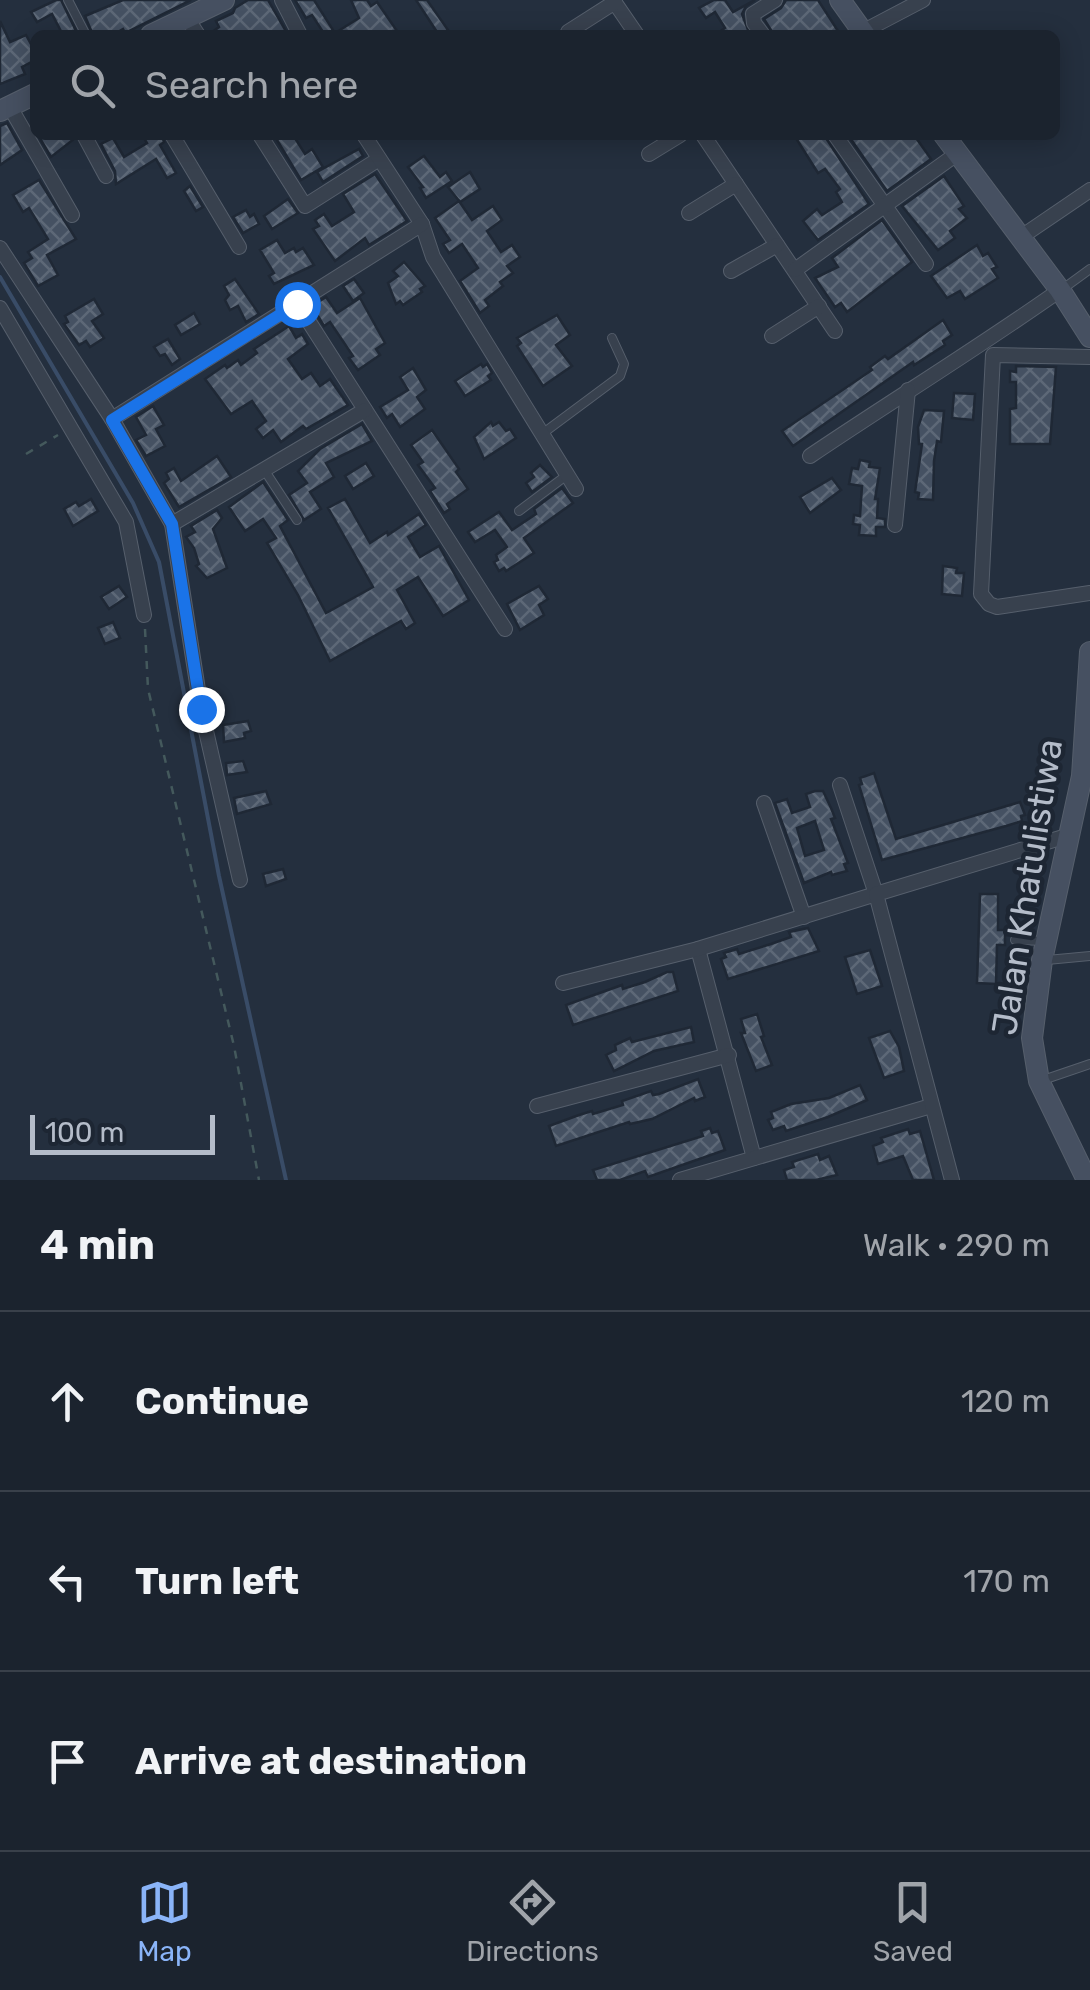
<!DOCTYPE html>
<meta charset="utf-8">
<style>
body{margin:0;font-family:Rubik,sans-serif;background:#242b36;color:#f1f3f6}
.scale{position:absolute;left:30px;bottom:25px;width:185px;box-sizing:border-box;padding-left:10px;border:5px solid #b4bcc9;border-top:0;font-size:28px;line-height:35px;white-space:nowrap;color:#b4bcc9;-webkit-text-stroke:8px #1d2633;paint-order:stroke}
.stop{position:absolute;width:30px;height:30px;margin:-22px;border:8px solid #1a73e8;border-radius:50%;background:#fff}
.stop.end{background:#1a73e8;border-color:#fff;box-shadow:0 2px 10px #0008}
.list{margin:0;padding:0;list-style:none}
h2{display:flex;justify-content:space-between;align-items:center;height:130px;margin:0;padding:0 40px;font-size:42px}
h2 small{font-size:32px;font-weight:400;color:#a0a4aa}
.list li{display:grid;grid-template-columns:65px 1fr auto;gap:30px;align-items:center;box-sizing:border-box;height:180px;padding:0 40px;border-top:2px solid #39404a}
.list b{display:block;font-size:38px;white-space:nowrap}
.list em{font-size:32px;font-style:normal;color:#a0a4aa}
.icon{flex:none;width:55px;height:55px;fill:none;stroke:currentColor;stroke-width:2;stroke-linecap:round;stroke-linejoin:round}
.map{position:relative;flex:none;width:1090px;height:1180px;overflow:hidden}
.search{position:absolute;background:#1b232e;box-shadow:0 5px 25px #0003;left:30px;right:30px;top:30px;height:110px;display:flex;align-items:center;gap:25px;box-sizing:border-box;padding:0 35px;border-radius:15px;color:#a0a4aa;font-size:38px}
.sheet{height:670px;background:#1b232e}
nav{display:flex;justify-content:space-around;align-items:center;box-sizing:border-box;height:140px;border-top:2px solid #39404a;background:#1b232e;font-size:28px;color:#a0a4aa}
nav a{display:grid;justify-items:center;gap:5px}
nav .on{color:#8ab4f8}
.map>svg:first-child{display:block}
</style>
<div class="map">
<svg width="1090" height="1180" viewBox="0 0 1090 1180">
<defs>
<pattern id="building-cross-hatch" width="8" height="8" patternUnits="userSpaceOnUse" patternTransform="scale(2.5)"><rect width="8" height="8" fill="#455162"/><path d="M0 0l8 8M0 8l8-8" fill="none" stroke="#5d6877"/></pattern>
</defs>
<rect width="100%" height="100%" fill="#242f3e"/>
<g fill="none" stroke-linecap="round" stroke-linejoin="round">
<path stroke="#394c67" stroke-width="4" d="M 0,277 L 133,503 L 159,562 L 219,876 L 286,1180"/>
</g>
<g fill="url(#building-cross-hatch)" stroke="#1f2835" stroke-width="2.5" fill-rule="evenodd">
<path d="M 56,0 L 61,0 L 78,35 L 63,35 L 52,14 L 37,22 L 31,12 Z"/>
<path d="M 123,0 L 191,0 L 125,33 L 123,29 L 113,35 L 93,35 L 85,16 Z"/>
<path d="M 248,0 L 268,0 L 288,35 L 208,35 L 219,27 L 216,21 L 233,13 L 235,8 Z"/>
<path d="M 295,0 L 314,0 L 333,30 L 325,35 L 312,15 L 306,18 Z"/>
<path d="M 351,0 L 367,0 L 371,6 L 377,2 L 397,31 L 389,35 L 332,35 L 359,18 Z"/>
<path d="M 416,0 L 427,0 L 448,30 L 439,35 Z"/>
<path d="M 714,0 L 725,0 L 733,12 L 755,0 L 746,6 L 742,14 L 750,35 L 715,35 L 725,28 L 715,12 L 706,18 L 699,8 Z"/>
<path d="M 786,0 L 818,0 L 838,31 L 833,35 L 774,35 L 764,19 L 781,8 Z"/>
<path d="M 0,21 L 10,42 L 26,35 L 32,46 L 35,45 L 35,60 L 22,67 L 25,74 L 0,84 Z"/>
<path d="M 7,123 L 22,150 L 0,165 L 0,126 Z"/>
<path d="M 38,135 L 74,135 L 74,139 L 51,157 Z"/>
<path d="M 142,135 L 162,135 L 164,142 L 160,145 L 176,173 L 167,178 L 156,159 L 116,184 L 115,171 L 101,144 L 113,138 L 124,157 L 147,143 Z"/>
<path d="M 274,135 L 293,135 L 305,154 L 312,149 L 323,167 L 301,180 Z"/>
<path d="M 794,135 L 824,135 L 869,204 L 818,240 L 803,221 L 817,209 L 822,215 L 842,202 L 836,192 L 840,189 L 825,169 L 818,173 Z"/>
<path d="M 848,135 L 914,135 L 931,159 L 887,191 Z"/>
<path d="M 359,149 L 363,156 L 323,182 L 317,172 Z"/>
<path d="M 424,156 L 440,177 L 446,172 L 452,181 L 426,198 L 420,188 L 423,187 L 408,167 Z"/>
<path d="M 470,172 L 480,189 L 460,202 L 448,187 Z"/>
<path d="M 375,174 L 407,221 L 369,245 L 365,238 L 335,261 L 313,229 L 319,226 L 315,220 L 324,214 L 332,226 L 354,212 L 343,194 Z"/>
<path d="M 944,176 L 964,206 L 959,209 L 967,218 L 950,231 L 955,238 L 938,250 L 902,206 Z"/>
<path d="M 39,180 L 76,239 L 47,255 L 58,275 L 38,286 L 24,263 L 32,258 L 28,252 L 48,239 L 29,208 L 23,212 L 13,195 Z"/>
<path d="M 190,186 L 203,207 L 196,211 L 184,191 Z"/>
<path d="M 288,199 L 298,213 L 272,229 L 264,216 Z"/>
<path d="M 459,201 L 472,220 L 493,206 L 502,220 L 487,231 L 501,252 L 512,245 L 520,257 L 507,266 L 513,273 L 500,282 L 503,286 L 485,300 L 489,306 L 480,313 L 460,281 L 478,268 L 462,244 L 449,253 L 443,244 L 450,240 L 435,218 Z"/>
<path d="M 246,210 L 250,217 L 254,214 L 259,224 L 243,233 L 233,217 Z"/>
<path d="M 882,220 L 912,262 L 847,312 L 841,303 L 835,307 L 815,278 L 838,267 L 832,258 Z"/>
<path d="M 277,240 L 285,253 L 294,248 L 296,252 L 303,248 L 314,265 L 274,284 L 269,276 L 274,273 L 260,250 Z"/>
<path d="M 977,245 L 983,256 L 988,253 L 997,267 L 992,269 L 998,278 L 965,299 L 960,291 L 947,298 L 931,276 Z"/>
<path d="M 404,262 L 425,286 L 420,289 L 422,292 L 403,305 L 400,301 L 396,304 L 388,283 L 398,276 L 393,271 Z"/>
<path d="M 235,279 L 259,314 L 246,322 L 238,306 L 230,310 L 225,300 L 229,295 L 224,286 Z"/>
<path d="M 354,279 L 364,293 L 353,301 L 343,286 Z"/>
<path d="M 326,297 L 337,313 L 360,298 L 385,343 L 376,349 L 380,355 L 358,370 L 349,358 L 353,356 L 330,322 L 324,326 L 312,306 Z"/>
<path d="M 94,299 L 103,314 L 92,321 L 104,338 L 90,347 L 86,341 L 79,345 L 64,324 L 68,322 L 65,316 Z"/>
<path d="M 194,313 L 200,324 L 181,335 L 175,325 Z"/>
<path d="M 557,315 L 570,335 L 556,345 L 572,366 L 543,386 L 517,346 L 521,343 L 517,338 Z"/>
<path d="M 943,320 L 952,335 L 943,341 L 945,345 L 914,365 L 913,362 L 793,446 L 782,431 L 872,370 L 870,367 L 885,356 L 888,359 Z"/>
<path d="M 289,326 L 296,338 L 302,334 L 308,344 L 288,359 L 302,379 L 311,373 L 320,386 L 330,379 L 348,405 L 306,429 L 303,426 L 281,442 L 273,430 L 263,438 L 256,429 L 266,421 L 252,401 L 231,414 L 205,379 L 225,365 L 227,368 L 238,360 L 241,365 L 257,353 L 254,349 Z"/>
<path d="M 168,339 L 180,359 L 172,365 L 165,354 L 160,356 L 154,347 Z"/>
<path d="M 481,364 L 483,367 L 487,364 L 492,373 L 488,376 L 491,380 L 465,396 L 455,381 Z"/>
<path d="M 1016,366 L 1056,367 L 1050,444 L 1010,444 L 1010,409 L 1016,408 L 1016,382 L 1010,382 L 1010,371 L 1016,372 Z"/>
<path d="M 413,368 L 426,390 L 417,397 L 425,409 L 400,427 L 392,414 L 387,418 L 380,407 L 408,390 L 400,377 Z"/>
<path d="M 954,393 L 975,394 L 973,420 L 952,418 Z"/>
<path d="M 153,406 L 164,425 L 156,429 L 165,446 L 146,456 L 136,440 L 146,435 L 136,417 Z"/>
<path d="M 924,410 L 944,411 L 941,442 L 937,441 L 934,461 L 933,500 L 918,499 L 919,493 L 915,492 L 922,444 L 919,444 L 918,427 Z"/>
<path d="M 491,422 L 493,426 L 499,422 L 506,431 L 510,429 L 516,438 L 484,459 L 474,437 Z"/>
<path d="M 362,424 L 372,441 L 326,463 L 334,477 L 310,492 L 321,509 L 304,520 L 289,495 L 307,483 L 298,471 L 320,449 Z"/>
<path d="M 432,430 L 459,469 L 456,472 L 468,489 L 447,504 L 450,509 L 444,513 L 430,491 L 435,488 L 418,465 L 423,462 L 411,445 Z"/>
<path d="M 217,456 L 231,477 L 179,507 L 164,483 L 169,479 L 166,473 L 174,468 L 181,481 Z"/>
<path d="M 860,460 L 870,462 L 869,467 L 880,468 L 875,499 L 878,499 L 877,518 L 885,519 L 885,527 L 876,527 L 876,536 L 859,535 L 860,525 L 853,524 L 854,515 L 860,516 L 862,486 L 849,484 L 852,468 L 858,469 Z"/>
<path d="M 366,463 L 374,476 L 353,489 L 345,476 Z"/>
<path d="M 540,465 L 552,477 L 532,492 L 526,483 L 534,477 L 531,473 Z"/>
<path d="M 832,478 L 841,490 L 810,513 L 800,497 Z"/>
<path d="M 263,482 L 288,520 L 280,526 L 326,613 L 373,587 L 328,508 L 345,499 L 370,543 L 387,532 L 388,535 L 419,514 L 426,525 L 408,537 L 420,557 L 439,546 L 469,600 L 443,616 L 418,577 L 397,590 L 415,623 L 406,629 L 401,621 L 330,661 L 298,595 L 267,543 L 276,538 L 263,519 L 245,531 L 229,507 Z"/>
<path d="M 562,488 L 573,503 L 524,538 L 534,553 L 506,571 L 504,568 L 499,571 L 494,562 L 498,560 L 496,555 L 507,547 L 495,530 L 475,542 L 468,532 L 499,512 L 512,530 L 536,514 L 534,509 Z"/>
<path d="M 91,499 L 98,511 L 73,526 L 64,509 L 76,502 L 79,506 Z"/>
<path d="M 217,510 L 222,518 L 213,529 L 227,568 L 207,578 L 196,566 L 199,564 L 194,548 L 186,537 L 195,532 L 191,526 Z"/>
<path d="M 943,566 L 957,568 L 956,573 L 964,573 L 962,596 L 942,594 Z"/>
<path d="M 119,586 L 127,597 L 109,609 L 101,597 Z"/>
<path d="M 539,586 L 548,599 L 539,605 L 544,615 L 520,630 L 507,604 Z"/>
<path d="M 113,622 L 120,638 L 105,644 L 98,628 Z"/>
<path d="M 248,721 L 251,731 L 244,733 L 245,738 L 224,742 L 223,725 Z"/>
<path d="M 243,761 L 247,772 L 227,775 L 226,763 Z"/>
<path d="M 874,773 L 896,839 L 1020,802 L 1025,815 L 1021,816 L 1022,821 L 1006,826 L 882,860 L 859,785 L 862,784 L 860,778 Z"/>
<path d="M 266,791 L 271,804 L 237,814 L 234,798 Z"/>
<path d="M 815,791 L 823,791 L 831,808 L 835,818 L 831,819 L 833,824 L 848,863 L 844,864 L 847,871 L 832,875 L 831,872 L 804,883 L 775,803 L 787,799 L 792,813 L 810,807 L 806,794 ZM 815,821 L 824,850 L 805,856 L 797,828 Z"/>
<path d="M 283,869 L 286,879 L 266,886 L 263,874 Z"/>
<path d="M 980,894 L 998,894 L 998,930 L 1005,930 L 1005,945 L 997,945 L 996,984 L 977,983 Z"/>
<path d="M 808,928 L 819,951 L 728,979 L 721,959 L 726,957 L 724,953 L 737,949 L 739,954 L 771,944 L 791,937 L 789,932 Z"/>
<path d="M 870,950 L 882,986 L 857,994 L 845,957 Z"/>
<path d="M 667,972 L 673,972 L 678,991 L 573,1025 L 566,1005 L 622,985 L 623,989 L 645,982 Z"/>
<path d="M 757,1014 L 764,1036 L 761,1037 L 772,1065 L 756,1071 L 741,1033 L 745,1033 L 741,1019 Z"/>
<path d="M 691,1027 L 694,1042 L 654,1051 L 614,1071 L 606,1055 L 616,1050 L 615,1045 L 630,1038 L 632,1042 Z"/>
<path d="M 890,1031 L 899,1047 L 904,1071 L 884,1078 L 869,1038 Z"/>
<path d="M 698,1079 L 705,1097 L 695,1101 L 694,1098 L 652,1119 L 630,1124 L 629,1122 L 556,1146 L 549,1126 L 579,1115 L 592,1111 L 593,1114 L 623,1105 L 622,1101 L 651,1091 L 653,1095 L 659,1094 Z"/>
<path d="M 860,1085 L 867,1100 L 828,1117 L 786,1131 L 784,1126 L 773,1130 L 768,1120 L 773,1118 L 771,1112 L 791,1104 L 829,1098 Z"/>
<path d="M 710,1128 L 712,1133 L 718,1131 L 725,1150 L 648,1177 L 645,1171 L 620,1180 L 597,1180 L 593,1170 L 703,1136 L 701,1131 Z"/>
<path d="M 908,1129 L 910,1134 L 920,1131 L 934,1180 L 913,1180 L 903,1156 L 878,1164 L 873,1146 L 883,1142 L 881,1138 Z"/>
<path d="M 818,1154 L 820,1160 L 829,1156 L 837,1175 L 816,1180 L 787,1180 L 784,1170 L 794,1167 L 792,1162 Z"/>
</g>
<g fill="none" stroke-linecap="round" stroke-linejoin="round">
<defs>
<g id="lane">
<path d="M 68,0 L 86,35"/>
<path d="M 1064,288 L 1090,269"/>
<path d="M 542,434 L 620,376 L 624,364 L 612,338"/>
<path d="M 265,471 L 297,520"/>
<path d="M 519,511 L 567,475"/>
<path d="M 1015,940 L 1045,941"/>
<path d="M 1047,960 L 1090,956"/>
<path d="M 1043,1080 L 1090,1064"/>
</g>
<g id="street">
<path d="M 282,0 L 300,35"/>
<path d="M 613,0 L 637,35"/>
<path d="M 187,18 L 198,35"/>
<path d="M 568,32 L 615,2"/>
<path d="M 862,32 L 923,0"/>
<path d="M 763,35 L 754,23 L 753,14 L 775,0"/>
<path d="M 10,107 L 72,215"/>
<path d="M 84,135 L 106,176"/>
<path d="M 172,135 L 239,247"/>
<path d="M 260,135 L 305,206 L 379,159"/>
<path d="M 364,135 L 422,224 L 433,257 L 576,489"/>
<path d="M 703,135 L 835,331"/>
<path d="M 835,135 L 926,264"/>
<path d="M 649,154 L 680,135"/>
<path d="M 689,213 L 736,184"/>
<path d="M 1021,237 L 1090,190"/>
<path d="M 0,248 L 112,419 L 172,524 L 201,709 L 240,880"/>
<path d="M 795,270 L 958,153"/>
<path d="M 731,271 L 777,245"/>
<path d="M 297,303 L 505,629"/>
<path d="M 0,308 L 126,522 L 144,615"/>
<path d="M 772,336 L 819,306"/>
<path d="M 1090,357 L 993,355 L 981,594 L 989,604 L 997,607 L 1090,593"/>
<path d="M 112,419 L 422,224"/>
<path d="M 810,456 C 893,400 978,348 1060,290"/>
<path d="M 172,524 L 365,410"/>
<path d="M 895,525 L 908,390"/>
<path d="M 764,803 L 804,917"/>
<path d="M 698,949 L 754,1158"/>
<path d="M 563,983 L 698,949 L 876,894 L 840,785"/>
<path d="M 537,1106 L 729,1055"/>
<path d="M 680,1180 L 931,1106"/>
<path d="M 952,1180 L 876,894 L 1070,835"/>
</g>
<g id="secondary">
<path d="M 840,0 L 865,35"/>
<path d="M 151,35 L 224,0"/>
<path d="M 0,111 L 35,94"/>
<path d="M 944,135 L 1060,290 L 1090,337"/>
<path d="M 1087,1180 L 1039,1081 L 1032,1038 L 1042,960 L 1082,776 L 1090,652"/>
</g>
</defs>
<use href="#lane" stroke="#565f6c" stroke-width="10"/>
<use href="#street" stroke="#565f6c" stroke-width="16"/>
<use href="#secondary" stroke="#565f6c" stroke-width="22"/>
<g stroke="#44595c" stroke-width="2.5" stroke-dasharray="8 8" stroke-linecap="butt">
<path d="M 26,454 L 58,435"/>
<path d="M 145,629 L 148,689 L 234,1046 L 259,1180"/>
</g>
<use href="#lane" stroke="#38414e" stroke-width="8"/>
<use href="#street" stroke="#38414e" stroke-width="14"/>
<use href="#secondary" stroke="#465061" stroke-width="20"/>
</g>
<g fill="none" stroke-linecap="round" stroke-linejoin="round">
<path stroke="#1a73e8" stroke-width="12" d="M 201,709 L 172,524 L 112,420 L 297,304"/>
</g>
<g text-anchor="middle" stroke-width="9" stroke-linejoin="round" paint-order="stroke">
<g font-size="35" fill="#b4bcc9" stroke="#1d2633">
<text transform="translate(1027 887) rotate(-81)" y="12">Jalan Khatulistiwa</text>
</g>
</g>
</svg>
<div class="scale">100 m</div>
<div class="stop" style="left:297px;top:304px"></div>
<div class="stop end" style="left:201px;top:709px"></div>
<div class="search"><svg class="icon" aria-label="search" viewBox="0 0 24 24"><circle cx="10" cy="10" r="6"/><path d="M15 15l6 6"/></svg>Search here</div>
</div>
<section class="sheet">
<h2>4 min<small>Walk · 290 m</small></h2>
<ul class="list">
<li><svg class="icon" aria-label="ahead" viewBox="0 0 24 24"><path d="M12 20V5M6 11l6-6 6 6"/></svg><div><b>Continue</b></div><em>120 m</em></li>
<li><svg class="icon" aria-label="left" viewBox="0 0 24 24"><path d="M17 20v-9H6M10 6l-5 5 5 5"/></svg><div><b>Turn left</b></div><em>170 m</em></li>
<li><svg class="icon" aria-label="arrive" viewBox="0 0 24 24"><path d="M6 21V4h12l-3 4 3 4H6"/></svg><div><b>Arrive at destination</b></div></li>
</ul>
</section>
<nav>
<a class="on"><svg class="icon" aria-label="map" viewBox="0 0 24 24"><path d="M3 6l6-2 6 2 6-2v14l-6 2-6-2-6 2zM9 4v14M15 6v14"/></svg>Map</a>
<a><svg class="icon" aria-label="directions" viewBox="0 0 24 24"><path d="M12 3l9 9-9 9-9-9zM9 14v-3h6M13 9l2 2-2 2"/></svg>Directions</a>
<a><svg class="icon" aria-label="saved" viewBox="0 0 24 24"><path d="M7 4h10v16l-5-4-5 4z"/></svg>Saved</a>
</nav>
